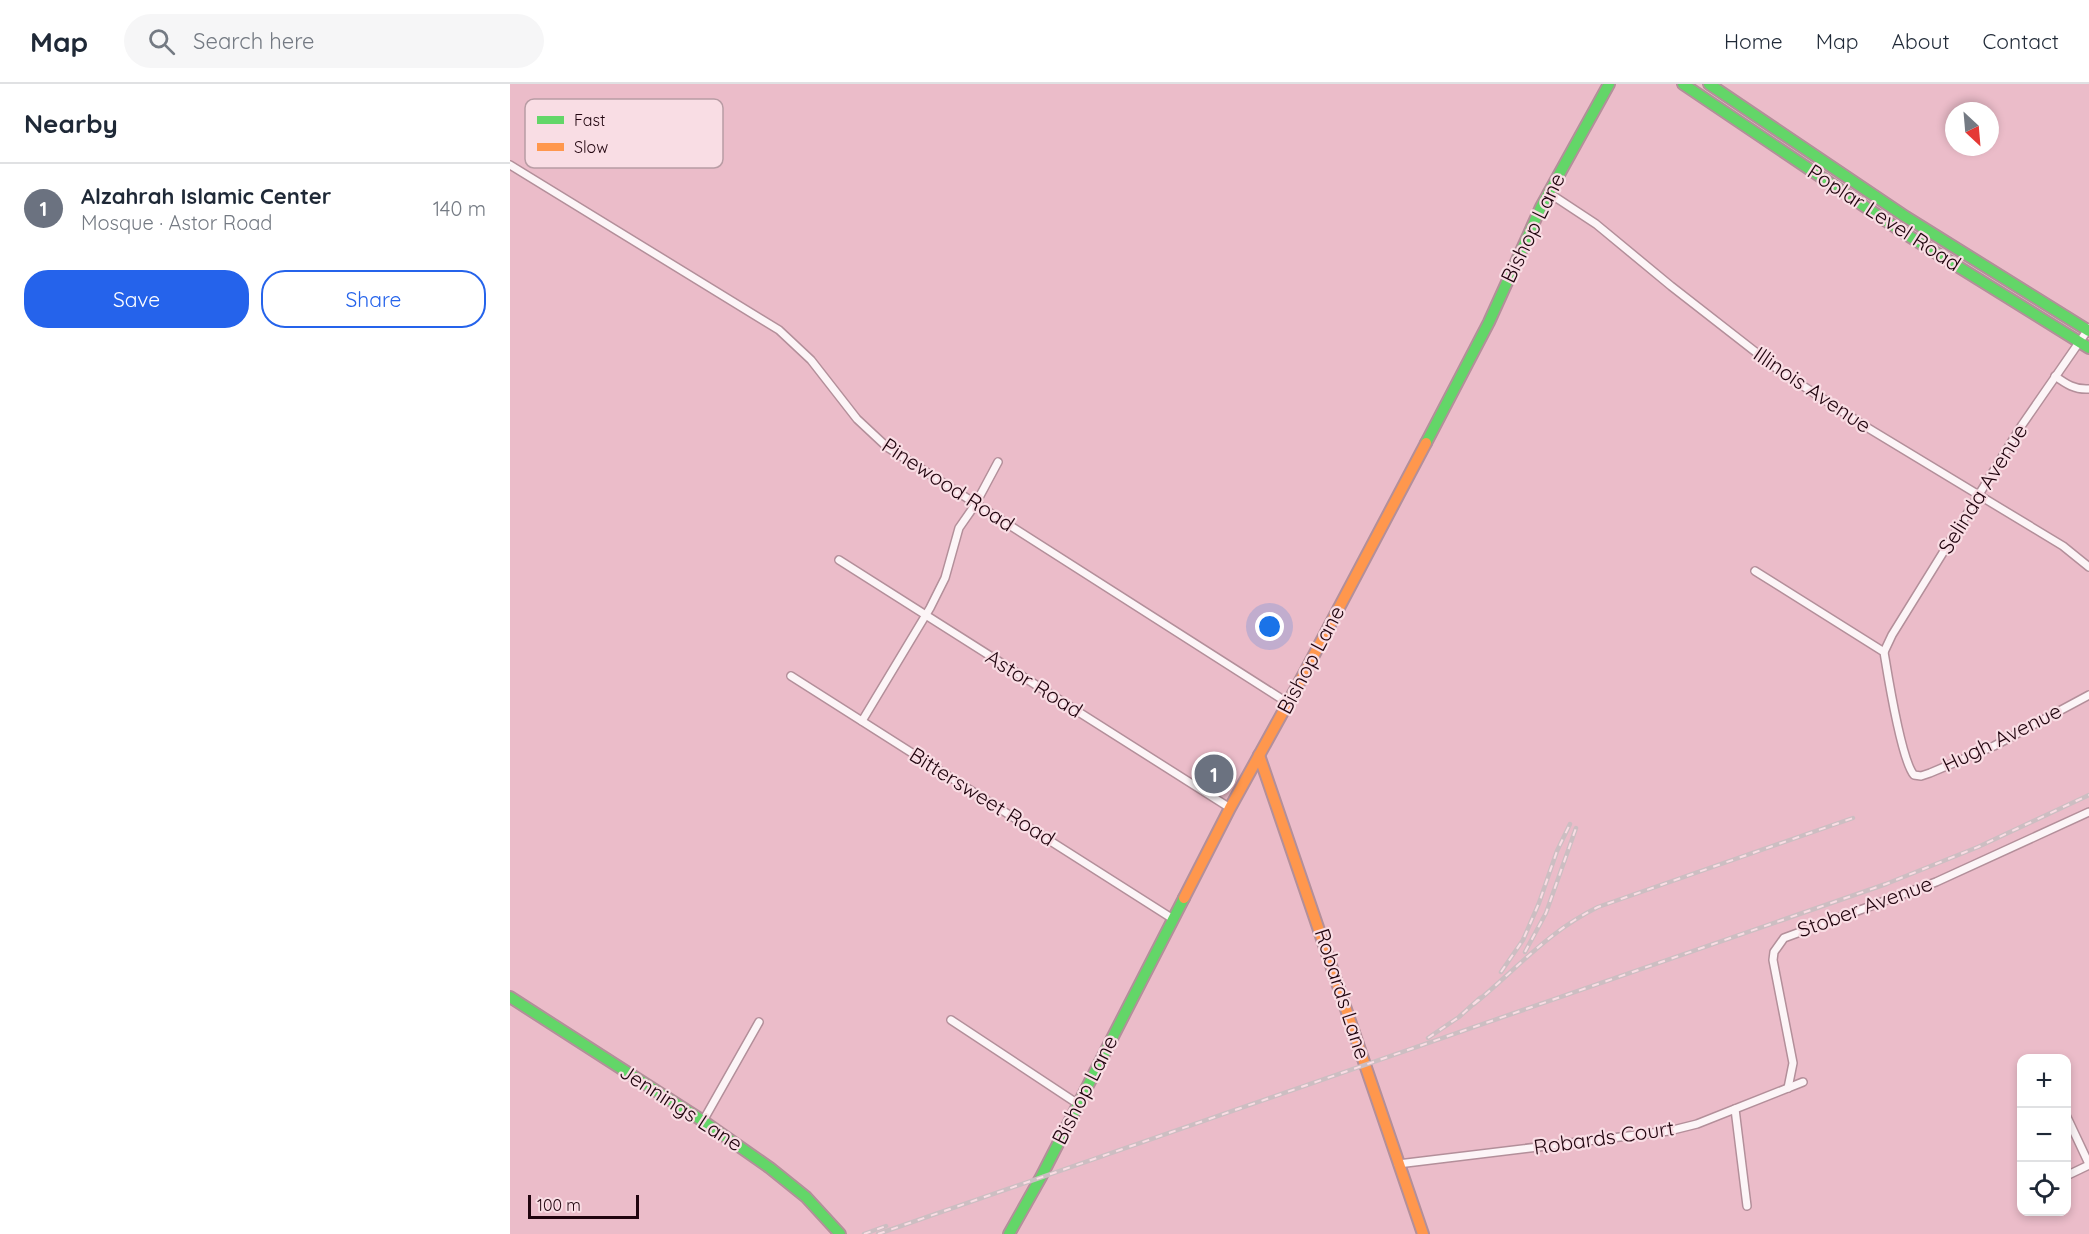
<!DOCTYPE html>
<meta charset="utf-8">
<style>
body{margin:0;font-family:Quicksand,sans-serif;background:#f6f6f7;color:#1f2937}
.controls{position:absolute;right:18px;bottom:18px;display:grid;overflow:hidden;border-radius:12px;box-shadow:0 3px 9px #0003}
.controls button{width:54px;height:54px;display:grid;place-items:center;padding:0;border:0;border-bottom:2px solid #e0e1e3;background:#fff;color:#1f2937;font:30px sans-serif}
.compass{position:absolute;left:1435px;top:18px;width:54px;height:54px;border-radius:50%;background:#fff;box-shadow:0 3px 9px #0003;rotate:154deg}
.scale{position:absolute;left:18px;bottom:15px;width:111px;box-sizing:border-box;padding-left:6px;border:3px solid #20040e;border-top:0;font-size:16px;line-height:21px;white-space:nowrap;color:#20040e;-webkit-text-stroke:4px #f9dde4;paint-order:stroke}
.you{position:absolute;left:760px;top:543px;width:21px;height:21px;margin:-15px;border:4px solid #fff;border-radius:50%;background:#1a73e8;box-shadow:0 0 0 9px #1a73e833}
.badge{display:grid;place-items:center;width:39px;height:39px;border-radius:50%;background:#2563eb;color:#fff;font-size:20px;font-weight:700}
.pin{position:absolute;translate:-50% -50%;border:3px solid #fff;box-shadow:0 2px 6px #0006}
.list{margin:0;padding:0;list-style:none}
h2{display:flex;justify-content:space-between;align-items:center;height:78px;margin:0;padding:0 24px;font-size:26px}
h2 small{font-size:20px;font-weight:400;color:#747a83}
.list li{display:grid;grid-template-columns:39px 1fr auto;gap:18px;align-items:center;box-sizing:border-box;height:90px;padding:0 24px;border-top:2px solid #e0e1e3}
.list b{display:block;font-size:22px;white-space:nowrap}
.list p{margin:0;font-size:20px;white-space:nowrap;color:#747a83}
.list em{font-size:20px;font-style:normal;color:#747a83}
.actions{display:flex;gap:12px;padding:18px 24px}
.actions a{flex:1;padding:14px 0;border:2px solid #2563eb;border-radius:24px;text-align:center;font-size:21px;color:#2563eb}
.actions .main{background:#2563eb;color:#fff}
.icon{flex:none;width:33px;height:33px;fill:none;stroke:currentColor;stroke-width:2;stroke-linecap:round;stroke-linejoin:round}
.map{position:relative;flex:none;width:1579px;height:1150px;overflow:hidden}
header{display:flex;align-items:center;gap:36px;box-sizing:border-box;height:84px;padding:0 30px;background:#fff;border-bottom:2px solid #e0e1e3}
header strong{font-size:28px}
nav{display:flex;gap:33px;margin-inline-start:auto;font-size:21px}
.search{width:420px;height:54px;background:#f6f6f7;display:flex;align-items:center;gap:15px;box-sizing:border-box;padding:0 21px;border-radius:33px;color:#747a83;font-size:22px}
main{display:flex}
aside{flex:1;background:#fff}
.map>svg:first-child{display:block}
</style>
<header>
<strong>Map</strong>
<div class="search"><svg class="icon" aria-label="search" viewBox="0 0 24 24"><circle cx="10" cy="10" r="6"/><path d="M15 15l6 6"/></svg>Search here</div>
<nav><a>Home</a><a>Map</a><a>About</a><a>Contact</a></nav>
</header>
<main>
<aside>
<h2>Nearby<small></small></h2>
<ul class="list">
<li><span class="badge" style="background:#6b7280">1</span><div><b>Alzahrah Islamic Center</b><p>Mosque · Astor Road</p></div><em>140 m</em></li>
</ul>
<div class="actions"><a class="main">Save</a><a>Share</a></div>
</aside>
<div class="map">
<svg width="1579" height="1150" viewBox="0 0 1579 1150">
<rect width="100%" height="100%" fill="#ebbcc9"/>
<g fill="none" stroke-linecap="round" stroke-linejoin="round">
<defs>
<g id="street">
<path d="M 0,81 L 269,246 L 301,276 L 347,335 L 377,363 L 778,619"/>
<path d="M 1039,109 L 1086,140 L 1161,202 L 1270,287 L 1358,344 L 1553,462 L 1579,483"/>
<path d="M 1545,292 C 1556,300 1565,306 1579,305"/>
<path d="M 329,476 L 720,724"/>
<path d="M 1245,487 L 1374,568 C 1378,592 1391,676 1404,691 L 1411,692 L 1420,689 L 1484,662 L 1579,611"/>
<path d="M 1374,568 L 1382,551 L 1512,341 L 1579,244"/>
<path d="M 281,592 L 663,835"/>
<path d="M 352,637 L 420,524 L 435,494 L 449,444 L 465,421 L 488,378"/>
<path d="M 441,936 L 568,1020"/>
<path d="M 1278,1004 L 1283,979 L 1263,876 L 1264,868 L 1274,854 L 1426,798 L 1579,728"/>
<path d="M 1225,1025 L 1237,1122"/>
<path d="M 1556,1031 L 1579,1080"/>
<path d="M 193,1037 L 249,938"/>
<path d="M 888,1080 L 1159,1047 L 1187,1040 L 1293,998"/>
<path d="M 1556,1092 L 1579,1081"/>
</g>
<g id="fast">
<path d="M 1173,0 L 1394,149 L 1579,264"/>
<path d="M 1199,0 L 1396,133 L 1579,247"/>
<path d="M 916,359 L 979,238 L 1031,123 L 1099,0"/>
<path d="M 0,913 L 193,1037 L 260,1084 L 296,1113 L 330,1150"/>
<path d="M 499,1150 L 531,1093 L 674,814"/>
</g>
<g id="slow">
<path d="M 749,671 L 913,1150"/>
<path d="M 674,814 L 720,724 L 795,588 L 916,359"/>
</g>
</defs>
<use href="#street" stroke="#b38f9a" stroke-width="10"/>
<use href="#fast" stroke="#b38f9a" stroke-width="14"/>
<use href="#slow" stroke="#b38f9a" stroke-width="14"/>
<use href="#street" stroke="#fcf5f7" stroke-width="7"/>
<use href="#fast" stroke="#63d668" stroke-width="10"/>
<use href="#slow" stroke="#ff974d" stroke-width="10"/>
<defs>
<g id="rail">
<path d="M 1015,868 L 1036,829 L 1066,744"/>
<path d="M 991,888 L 1013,856 L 1029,819 L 1047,767 L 1060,740"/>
<path d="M 964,920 C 1007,885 1037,848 1088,823 L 1343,734"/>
<path d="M 918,954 L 949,933 L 970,914"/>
<path d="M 354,1150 L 376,1142"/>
<path d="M 368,1150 L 1376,800 L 1468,763 L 1579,711"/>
</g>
</defs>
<use href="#rail" stroke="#ccbec2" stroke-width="4.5"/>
<use href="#rail" stroke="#f9dde4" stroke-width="2" stroke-dasharray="7" stroke-linecap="butt"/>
</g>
<g text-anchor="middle" stroke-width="4.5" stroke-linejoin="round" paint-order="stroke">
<g font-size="21" fill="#20040e" stroke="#f9dde4">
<text transform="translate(1374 134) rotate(33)" y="7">Poplar Level Road</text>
<text transform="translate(1023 144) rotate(-64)" y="7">Bishop Lane</text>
<text transform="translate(1302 306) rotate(34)" y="7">Illinois Avenue</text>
<text transform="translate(438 401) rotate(33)" y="7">Pinewood Road</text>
<text transform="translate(1473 405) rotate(-58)" y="7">Selinda Avenue</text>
<text transform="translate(801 576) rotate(-62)" y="7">Bishop Lane</text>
<text transform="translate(524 600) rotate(32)" y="7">Astor Road</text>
<text transform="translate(1492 654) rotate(-26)" y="7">Hugh Avenue</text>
<text transform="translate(472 713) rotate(32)" y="7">Bittersweet Road</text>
<text transform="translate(1355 823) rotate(-20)" y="7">Stober Avenue</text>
<text transform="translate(832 910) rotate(72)" y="7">Robards Lane</text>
<text transform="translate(575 1006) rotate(-63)" y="7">Bishop Lane</text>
<text transform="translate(171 1024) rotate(33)" y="7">Jennings Lane</text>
<text transform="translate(1094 1054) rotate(-8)" y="7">Robards Court</text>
</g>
</g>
<rect x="15" y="15" width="198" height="69" rx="9" fill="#f9dde4" stroke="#b89ca4" stroke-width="1.5"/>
<rect x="27" y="32" width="27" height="8" fill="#63d668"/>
<rect x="27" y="59" width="27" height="8" fill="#ff974d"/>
<g font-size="16" fill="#20040e">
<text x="64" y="42">Fast</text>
<text x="64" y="69">Slow</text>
</g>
</svg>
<div class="controls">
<button>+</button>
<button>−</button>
<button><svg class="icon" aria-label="locate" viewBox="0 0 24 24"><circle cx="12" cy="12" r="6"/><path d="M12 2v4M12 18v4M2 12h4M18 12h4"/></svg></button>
</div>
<svg class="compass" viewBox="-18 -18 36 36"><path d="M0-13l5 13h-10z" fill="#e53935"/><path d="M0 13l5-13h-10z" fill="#747a83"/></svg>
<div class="scale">100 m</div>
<div class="you"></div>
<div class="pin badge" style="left:704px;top:690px;background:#6b7280">1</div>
</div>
</main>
